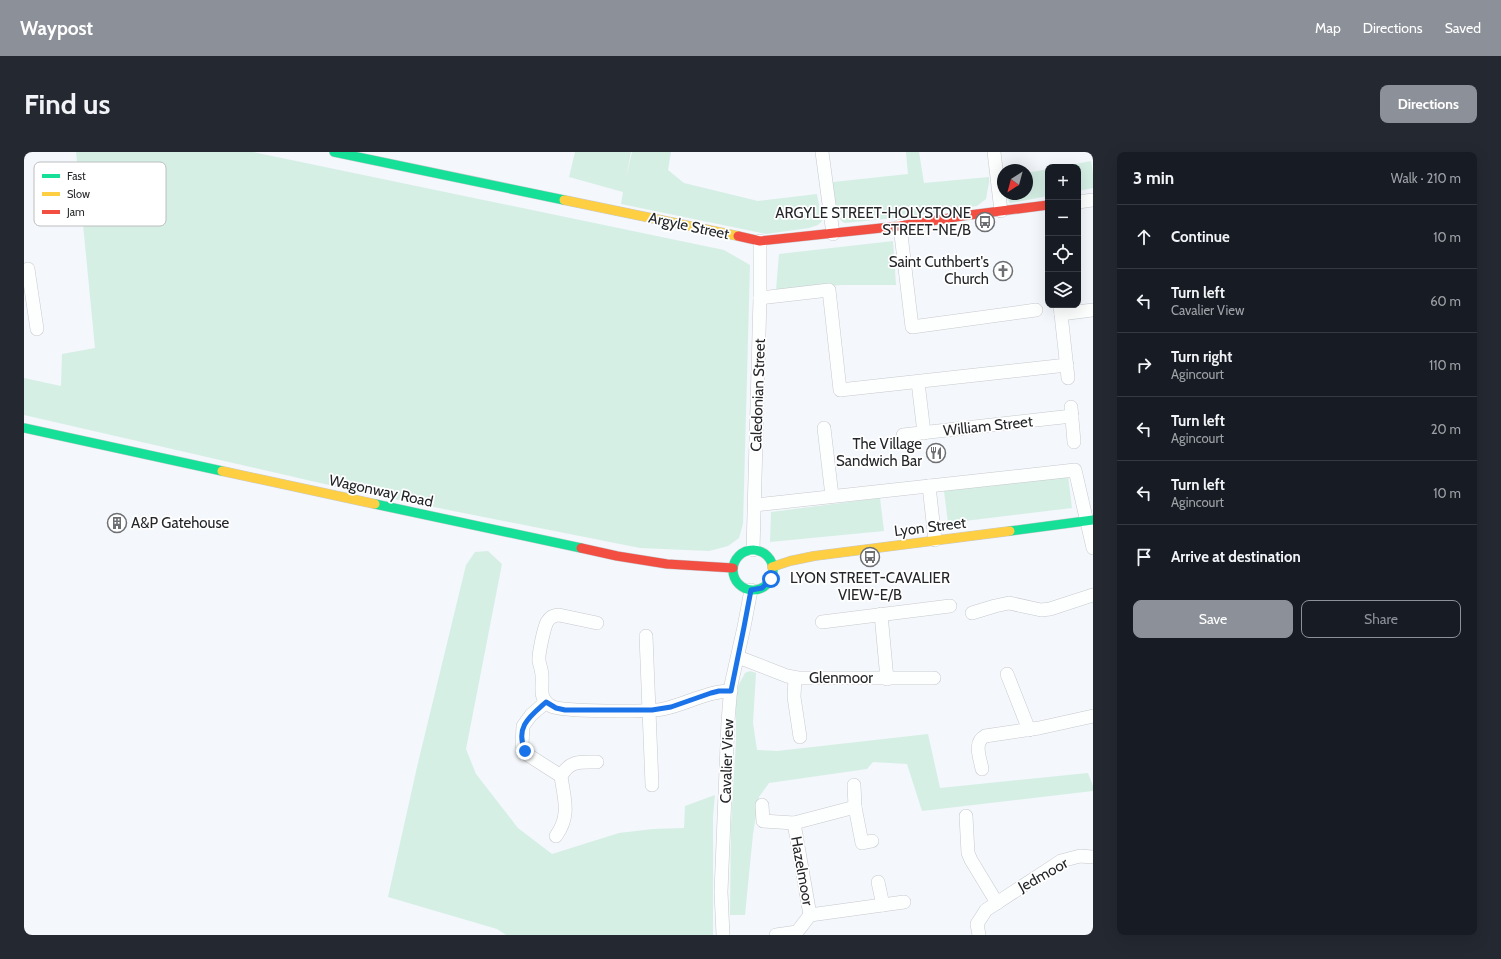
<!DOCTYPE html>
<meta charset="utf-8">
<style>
body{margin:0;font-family:Cabin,sans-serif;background:#242831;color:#f1f3f6}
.controls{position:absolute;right:12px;top:12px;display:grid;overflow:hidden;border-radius:8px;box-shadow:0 4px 16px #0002}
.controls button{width:36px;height:36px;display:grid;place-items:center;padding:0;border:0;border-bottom:1px solid #363941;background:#171b24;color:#f1f3f6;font:20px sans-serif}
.compass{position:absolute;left:973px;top:12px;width:36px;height:36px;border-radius:50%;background:#171b24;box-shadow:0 4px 16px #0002;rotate:216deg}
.stop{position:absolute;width:12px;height:12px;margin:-9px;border:3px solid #1a73e8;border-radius:50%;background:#fff}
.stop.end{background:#1a73e8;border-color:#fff;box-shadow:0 1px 4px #0008}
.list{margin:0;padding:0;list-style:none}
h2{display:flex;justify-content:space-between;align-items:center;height:52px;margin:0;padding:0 16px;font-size:17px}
h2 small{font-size:13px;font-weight:400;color:#9ea1a6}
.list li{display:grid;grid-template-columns:26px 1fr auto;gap:12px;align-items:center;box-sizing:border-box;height:64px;padding:0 16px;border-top:1px solid #363941}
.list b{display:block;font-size:15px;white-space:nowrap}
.list p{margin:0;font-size:13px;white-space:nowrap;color:#9ea1a6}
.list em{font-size:13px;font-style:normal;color:#9ea1a6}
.actions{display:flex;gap:8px;padding:12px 16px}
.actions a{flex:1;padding:9px 0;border:1px solid #8c9099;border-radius:8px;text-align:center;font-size:14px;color:#8c9099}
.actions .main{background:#8c9099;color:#fff}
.icon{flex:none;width:22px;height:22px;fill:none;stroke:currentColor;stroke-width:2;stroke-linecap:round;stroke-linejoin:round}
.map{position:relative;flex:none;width:1069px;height:783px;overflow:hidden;border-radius:8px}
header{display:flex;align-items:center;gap:24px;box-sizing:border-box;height:56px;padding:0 20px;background:#8c9099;color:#fff}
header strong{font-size:19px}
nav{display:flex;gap:22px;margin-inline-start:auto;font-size:14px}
.intro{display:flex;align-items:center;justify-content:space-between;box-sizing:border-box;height:96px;padding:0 24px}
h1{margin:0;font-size:28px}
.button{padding:10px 18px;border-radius:8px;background:#8c9099;color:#fff;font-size:14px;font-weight:700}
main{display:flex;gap:24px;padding:0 24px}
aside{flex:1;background:#171b24;border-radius:8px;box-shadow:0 4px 16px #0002}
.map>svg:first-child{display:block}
</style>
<header>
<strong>Waypost</strong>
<nav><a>Map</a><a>Directions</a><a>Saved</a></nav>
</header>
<div class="intro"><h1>Find us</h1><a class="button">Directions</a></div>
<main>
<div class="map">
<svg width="1069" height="783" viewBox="0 0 1069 783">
<rect width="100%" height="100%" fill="#f4f7fb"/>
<g fill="#d5efe5">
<path d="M 52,0 L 229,0 L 700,98 L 726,113 L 719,372 L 715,386 L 704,394 L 685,399 L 616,396 L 344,342 L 0,263 L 0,226 L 37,234 L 38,202 L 71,196 Z"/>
<path d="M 551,0 L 607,0 L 602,26 L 608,0 L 647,0 L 644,18 L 660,31 L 734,49 L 793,42 L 798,69 L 794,73 L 785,76 L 742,82 L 597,52 L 599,40 L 545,25 Z"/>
<path d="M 882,0 L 895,0 L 900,31 L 965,25 L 965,30 L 962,47 L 953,54 L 891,64 L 821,71 C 809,67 810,41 809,30 L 884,22 Z"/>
<path d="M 1067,9 L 1069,22 L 1069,36 L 1054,39 L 1054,15 L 1036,15 Z"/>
<path d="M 1024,17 L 1024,44 L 986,51 L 981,42 L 1003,42 L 1003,21 Z"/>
<path d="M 869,89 L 872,133 L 818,133 L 752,138 L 755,102 Z"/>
<path d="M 1044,323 L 1048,356 L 924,371 L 920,339 Z"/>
<path d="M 856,346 L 860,379 L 746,390 L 747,360 Z"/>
<path d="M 464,399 L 478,412 L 442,597 L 452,622 L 494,676 L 528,702 L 595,681 L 629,677 L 660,676 L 661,654 L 691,643 L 689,664 L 689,783 L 482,783 L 473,777 L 364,745 L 393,615 L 442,413 L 451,400 Z"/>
<path d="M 726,519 L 732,521 L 729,571 L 733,598 L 753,599 L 904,582 L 916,636 L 1064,621 L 1069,634 L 1069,639 L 898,659 L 883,612 L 849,610 L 843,617 L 745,631 L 735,645 L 729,682 L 721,763 L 706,763 L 707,673 L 712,589 L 712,538 L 721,521 Z"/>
</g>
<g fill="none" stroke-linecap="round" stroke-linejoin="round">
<defs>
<g id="street">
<path d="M 798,0 L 809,82"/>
<path d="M 970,0 L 977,59"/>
<path d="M 1054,50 L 1069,48"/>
<path d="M 876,74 L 888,175 L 1012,158"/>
<path d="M 4,117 L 13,177"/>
<path d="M 736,146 L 805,138 L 816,238 L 1043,213"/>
<path d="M 1036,153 L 1044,226"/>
<path d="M 1037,162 L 1069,158"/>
<path d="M 894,230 L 900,281"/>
<path d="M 1047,255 L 1050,290"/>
<path d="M 800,276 L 808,344"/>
<path d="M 879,283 L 1048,264"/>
<path d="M 905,334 L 911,388"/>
<path d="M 731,353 L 1051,318 L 1069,396"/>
<path d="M 729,398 L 736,146 L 736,89"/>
<path d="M 948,461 L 971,454 L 985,451 L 1017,458 L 1026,457 L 1069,443"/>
<path d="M 857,462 L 863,527"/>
<path d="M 798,470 L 926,454"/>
<path d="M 573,471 L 535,463 C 530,463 526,465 523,470 C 520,476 514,503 515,509 C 516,514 518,519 518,524 C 519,535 514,547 527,554 C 537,560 625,560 639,557 C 663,552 683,539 707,539"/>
<path d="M 622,484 L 628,633"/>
<path d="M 714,505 L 763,524 L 774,526 L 910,526"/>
<path d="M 983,522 L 1005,578"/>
<path d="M 771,526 L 770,545 L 776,585"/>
<path d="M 522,550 L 507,563 L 499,574 L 498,593 L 504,603 L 537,624"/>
<path d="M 958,617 C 956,605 949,591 961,584 L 1015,576 L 1069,564"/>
<path d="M 830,633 L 831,655"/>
<path d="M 738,653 L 739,669 L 770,671"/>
<path d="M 942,664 L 944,701 L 947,708 L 973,751"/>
<path d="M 532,684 C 547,663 540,647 537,624 C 546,608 556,610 573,610"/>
<path d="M 854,730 L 859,753"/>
<path d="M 786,763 L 880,750"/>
<path d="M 699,783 L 697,740 L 704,569 L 707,533 L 720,475 L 727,438"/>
<path d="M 752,783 L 773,780 L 786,763 L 770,671 L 831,655 L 838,691 L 848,689"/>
<path d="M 955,783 L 953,772 L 962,758 L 1037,709 L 1056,704 L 1069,705"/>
</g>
<g id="fast">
<path d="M 310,0 L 540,48"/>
<path d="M 0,276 L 198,319"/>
<path d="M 351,352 L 557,396"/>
<path d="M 986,379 L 1069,368"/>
<circle cx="729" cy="418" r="20"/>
</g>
<g id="slow">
<path d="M 540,48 L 714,84"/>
<path d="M 198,319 L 351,352"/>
<path d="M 748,415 L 766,409 L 790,404 L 986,379"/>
</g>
<g id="jam">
<path d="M 714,84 L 736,89 L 876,74 L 938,64 L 1024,53"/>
<path d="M 557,396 L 593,404 L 643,412 L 709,416"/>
</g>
</defs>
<use href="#street" stroke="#c7c9cd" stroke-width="14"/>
<use href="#fast" stroke="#c7c9cd" stroke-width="10"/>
<use href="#slow" stroke="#c7c9cd" stroke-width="10"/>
<use href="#jam" stroke="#c7c9cd" stroke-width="10"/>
<use href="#street" stroke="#fdfefe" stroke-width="13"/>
<use href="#fast" stroke="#16e098" stroke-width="9"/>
<use href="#slow" stroke="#ffcf43" stroke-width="9"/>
<use href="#jam" stroke="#f24e42" stroke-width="9"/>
</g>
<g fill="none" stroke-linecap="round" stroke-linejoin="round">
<path stroke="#1a73e8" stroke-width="5" d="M 501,599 C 491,575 505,565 522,550 L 532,556 L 541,558 L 628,558 L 647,555 L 687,541 L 695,539 L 707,539 L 720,475 L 727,438 L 738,436 L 747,427"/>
</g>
<defs>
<symbol id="bus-ring" viewBox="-11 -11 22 22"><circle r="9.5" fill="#fff" stroke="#6d6f72" stroke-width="1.5"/><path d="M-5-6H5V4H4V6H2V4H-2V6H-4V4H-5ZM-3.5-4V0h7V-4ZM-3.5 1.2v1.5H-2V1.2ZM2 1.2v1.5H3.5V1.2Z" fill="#6d6f72"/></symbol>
<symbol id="church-ring" viewBox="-11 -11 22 22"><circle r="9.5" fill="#fff" stroke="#6d6f72" stroke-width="1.5"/><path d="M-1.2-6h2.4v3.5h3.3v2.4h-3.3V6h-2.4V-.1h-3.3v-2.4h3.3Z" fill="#6d6f72"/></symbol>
<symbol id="restaurant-ring" viewBox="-11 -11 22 22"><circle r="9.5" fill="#fff" stroke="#6d6f72" stroke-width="1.5"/><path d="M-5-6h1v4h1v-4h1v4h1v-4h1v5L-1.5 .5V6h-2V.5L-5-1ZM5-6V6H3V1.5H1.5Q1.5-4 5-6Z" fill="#6d6f72"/></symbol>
<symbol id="building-ring" viewBox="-11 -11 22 22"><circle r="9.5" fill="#fff" stroke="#6d6f72" stroke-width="1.5"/><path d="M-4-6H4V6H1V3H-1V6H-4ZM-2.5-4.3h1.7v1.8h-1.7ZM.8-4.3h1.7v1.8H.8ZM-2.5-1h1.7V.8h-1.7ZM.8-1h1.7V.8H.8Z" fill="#6d6f72"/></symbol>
</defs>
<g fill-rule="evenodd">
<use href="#bus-ring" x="950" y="59" width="22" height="22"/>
<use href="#church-ring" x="968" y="108" width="22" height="22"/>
<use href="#restaurant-ring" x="901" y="290" width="22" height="22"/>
<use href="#building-ring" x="82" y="360" width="22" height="22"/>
<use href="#bus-ring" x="835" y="394" width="22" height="22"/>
</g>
<g text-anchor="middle" stroke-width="3.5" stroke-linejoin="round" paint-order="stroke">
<g font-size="15" fill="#242629" stroke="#fff" text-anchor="end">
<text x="947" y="66">ARGYLE STREET-HOLYSTONE<tspan x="947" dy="17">STREET-NE/B</tspan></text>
<text x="965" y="115">Saint Cuthbert's<tspan x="965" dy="17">Church</tspan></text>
<text x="898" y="297">The Village<tspan x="898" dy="17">Sandwich Bar</tspan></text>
<text x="107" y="376" text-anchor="start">A&amp;P Gatehouse</text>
<text x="846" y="431" text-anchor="middle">LYON STREET-CAVALIER<tspan x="846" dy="17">VIEW-E/B</tspan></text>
</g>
<g font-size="15" fill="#242629" stroke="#fff">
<text transform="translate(665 74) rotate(12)" y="5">Argyle Street</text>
<text transform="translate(734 243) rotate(-88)" y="5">Caledonian Street</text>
<text transform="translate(964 274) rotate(-6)" y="5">William Street</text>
<text transform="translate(357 339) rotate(12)" y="5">Wagonway Road</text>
<text transform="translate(906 375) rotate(-7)" y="5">Lyon Street</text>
<text x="817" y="531">Glenmoor</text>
<text transform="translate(703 609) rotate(-88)" y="5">Cavalier View</text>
<text transform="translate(778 719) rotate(80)" y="5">Hazelmoor</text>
<text transform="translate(1019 723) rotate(-29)" y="5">Jedmoor</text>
</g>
</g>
<rect x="10" y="10" width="132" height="64" rx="6" fill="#fff" stroke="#bdbebf" stroke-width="1"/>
<rect x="18" y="22" width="18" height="4" fill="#16e098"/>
<rect x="18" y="40" width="18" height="4" fill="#ffcf43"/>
<rect x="18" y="58" width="18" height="4" fill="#f24e42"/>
<g font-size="11" fill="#242629">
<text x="43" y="28">Fast</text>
<text x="43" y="46">Slow</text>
<text x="43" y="64">Jam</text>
</g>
</svg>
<div class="controls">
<button>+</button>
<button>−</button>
<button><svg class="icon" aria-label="locate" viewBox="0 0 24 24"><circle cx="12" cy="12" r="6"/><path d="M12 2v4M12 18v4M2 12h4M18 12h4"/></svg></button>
<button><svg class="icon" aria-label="layers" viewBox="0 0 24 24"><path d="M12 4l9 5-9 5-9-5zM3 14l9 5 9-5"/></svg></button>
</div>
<svg class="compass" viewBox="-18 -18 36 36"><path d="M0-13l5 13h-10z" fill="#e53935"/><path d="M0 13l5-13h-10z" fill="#9ea1a6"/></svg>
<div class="stop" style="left:747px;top:427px"></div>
<div class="stop end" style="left:501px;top:599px"></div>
</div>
<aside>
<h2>3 min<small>Walk · 210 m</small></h2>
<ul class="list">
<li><svg class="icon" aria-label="ahead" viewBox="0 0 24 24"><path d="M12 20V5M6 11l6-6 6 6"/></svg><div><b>Continue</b></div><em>10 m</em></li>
<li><svg class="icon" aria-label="left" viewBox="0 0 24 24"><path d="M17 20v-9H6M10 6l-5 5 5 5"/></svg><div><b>Turn left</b><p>Cavalier View</p></div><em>60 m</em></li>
<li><svg class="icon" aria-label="right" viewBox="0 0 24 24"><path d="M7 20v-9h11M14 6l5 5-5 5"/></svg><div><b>Turn right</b><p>Agincourt</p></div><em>110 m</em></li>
<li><svg class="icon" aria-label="left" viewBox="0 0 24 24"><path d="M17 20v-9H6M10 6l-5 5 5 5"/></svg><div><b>Turn left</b><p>Agincourt</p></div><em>20 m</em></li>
<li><svg class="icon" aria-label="left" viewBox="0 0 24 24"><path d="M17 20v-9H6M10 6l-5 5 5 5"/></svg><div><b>Turn left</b><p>Agincourt</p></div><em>10 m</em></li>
<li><svg class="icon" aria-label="arrive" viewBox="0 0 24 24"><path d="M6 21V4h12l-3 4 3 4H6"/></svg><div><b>Arrive at destination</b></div></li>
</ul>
<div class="actions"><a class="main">Save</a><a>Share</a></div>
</aside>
</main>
